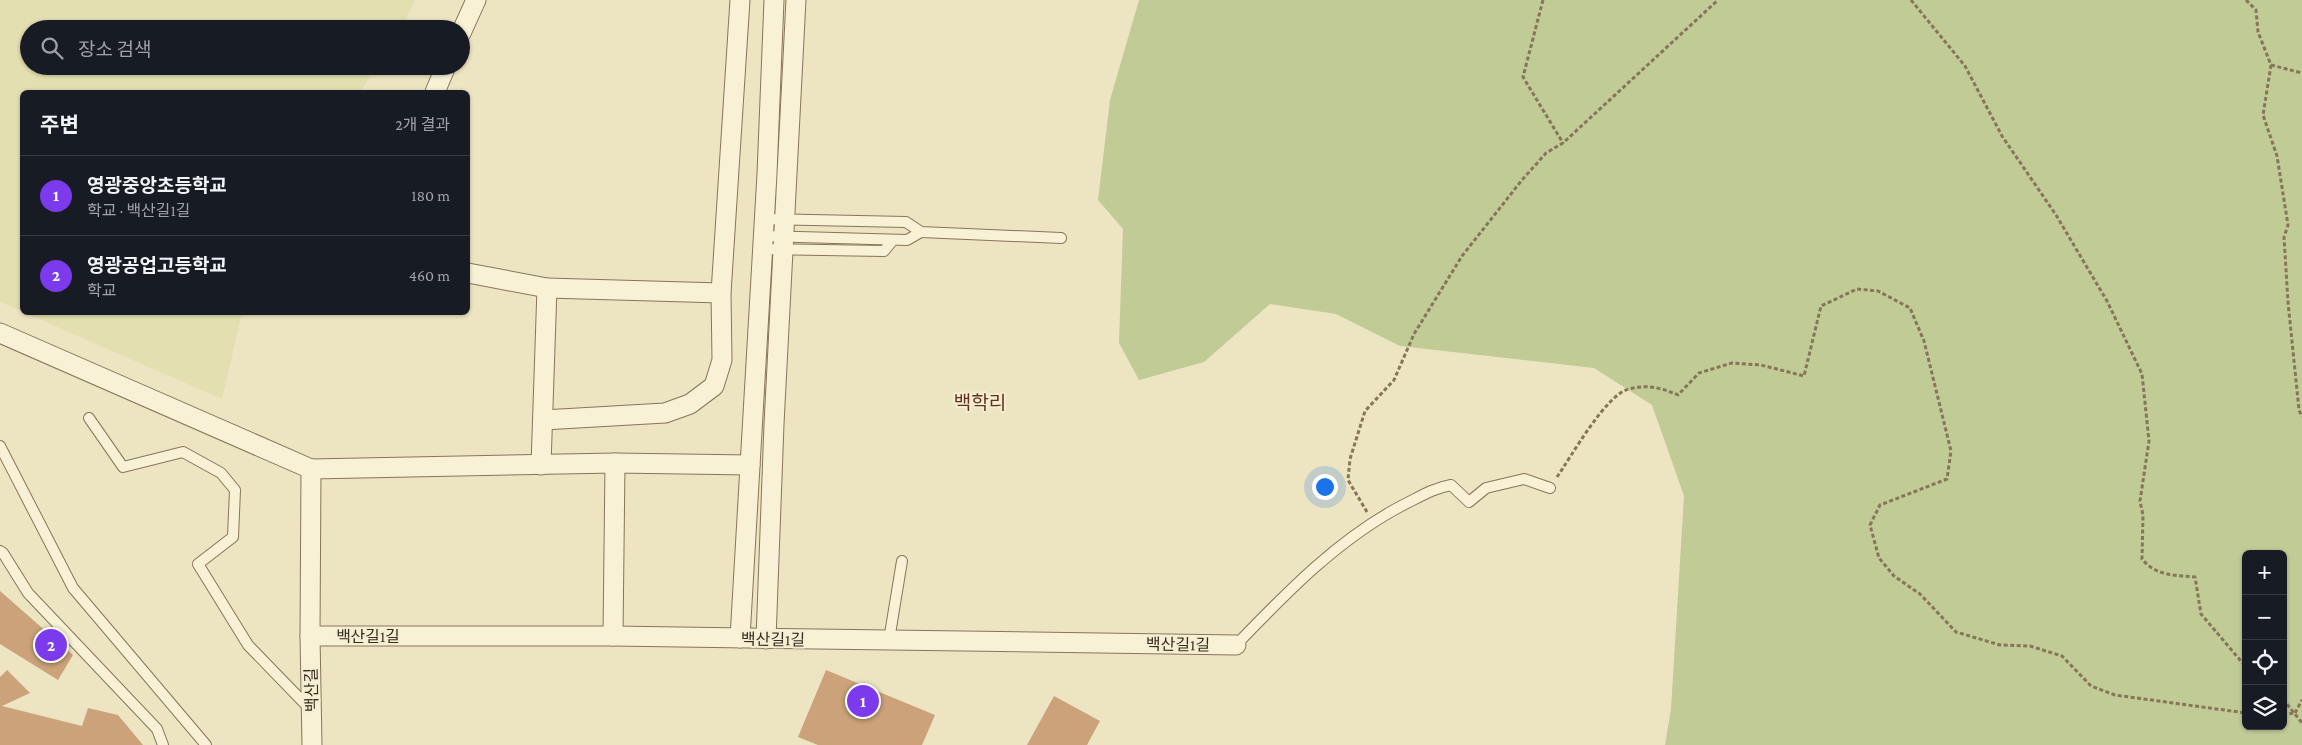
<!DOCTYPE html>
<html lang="ko">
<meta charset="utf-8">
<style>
body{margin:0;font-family:"Crimson Pro","Noto Sans KR",serif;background:#242831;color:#f1f3f6}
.controls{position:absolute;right:15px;bottom:15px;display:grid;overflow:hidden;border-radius:8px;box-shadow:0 1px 4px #0004}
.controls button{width:45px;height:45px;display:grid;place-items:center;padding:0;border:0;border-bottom:1px solid #363941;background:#171b24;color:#f1f3f6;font:25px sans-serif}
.you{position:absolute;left:1324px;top:486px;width:18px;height:18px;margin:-12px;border:4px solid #fff;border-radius:50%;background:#1a73e8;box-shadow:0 0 0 8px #1a73e833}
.badge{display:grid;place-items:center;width:32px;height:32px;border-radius:50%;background:#7c3aed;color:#fff;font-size:16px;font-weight:700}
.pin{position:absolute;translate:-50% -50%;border:2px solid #fff;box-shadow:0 1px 5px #0006}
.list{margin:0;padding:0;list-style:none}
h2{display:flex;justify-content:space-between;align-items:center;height:65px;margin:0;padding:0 20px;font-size:21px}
h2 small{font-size:16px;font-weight:400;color:#9ea1a6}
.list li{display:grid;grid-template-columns:32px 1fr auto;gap:15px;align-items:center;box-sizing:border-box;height:80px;padding:0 20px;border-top:1px solid #363941}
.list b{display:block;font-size:19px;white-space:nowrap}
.list p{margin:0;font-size:16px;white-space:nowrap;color:#9ea1a6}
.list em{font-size:16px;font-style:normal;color:#9ea1a6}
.icon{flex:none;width:28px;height:28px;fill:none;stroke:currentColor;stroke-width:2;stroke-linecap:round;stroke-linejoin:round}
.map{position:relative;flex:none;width:2302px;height:745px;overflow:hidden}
.search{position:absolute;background:#171b24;box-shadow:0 1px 4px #0004;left:20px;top:20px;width:450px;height:55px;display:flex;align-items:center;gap:12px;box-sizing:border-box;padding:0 18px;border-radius:28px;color:#9ea1a6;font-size:19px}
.panel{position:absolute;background:#171b24;box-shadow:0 1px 4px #0004;left:20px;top:90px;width:450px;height:225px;border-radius:8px}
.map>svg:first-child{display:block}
</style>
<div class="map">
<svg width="2302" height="745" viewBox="0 0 2302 745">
<rect width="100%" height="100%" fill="#ede4c2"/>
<g fill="#e3dfb0">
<path d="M 0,0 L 415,0 L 401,29 L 29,29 L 29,66 L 377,66 L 360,92 L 22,92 L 22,311 L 0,302 Z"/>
<path d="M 25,313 L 242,313 L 222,399 Z"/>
</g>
<path fill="#c0cb96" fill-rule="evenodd" d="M 1139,0 L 2302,0 L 2302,745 L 1665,745 L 1671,709 L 1684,496 L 1652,405 L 1594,368 L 1400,346 L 1336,314 L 1270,304 L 1204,362 L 1139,380 L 1119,343 L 1123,229 L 1098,200 L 1110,100 ZM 2246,554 L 2283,554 L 2283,726 L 2246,726 Z"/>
<g fill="#cba279">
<path d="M 0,591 L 73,655 L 58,680 L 0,644 Z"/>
<path d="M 7,670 L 30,693 L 2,706 L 82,726 L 88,708 L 118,715 L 143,745 L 0,745 L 0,677 Z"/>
<path d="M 826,670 L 935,715 L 922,745 L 818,745 L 798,737 Z"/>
<path d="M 1054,696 L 1100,721 L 1087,745 L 1027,745 Z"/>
</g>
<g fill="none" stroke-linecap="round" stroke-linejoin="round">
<defs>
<g id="lane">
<path d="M 764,219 L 906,222 L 921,232 L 1061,238"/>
<path d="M 763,236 L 907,240 L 921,232"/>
<path d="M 762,249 L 884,251 L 893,240"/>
<path d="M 89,418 L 123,467 L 183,452 L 221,473 L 235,490 L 233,537 L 198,564 L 248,645 L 310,709"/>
<path d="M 0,446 L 73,588 L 206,745"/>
<path d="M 0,551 L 3,553 L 28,593 L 157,729 L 163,745"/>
<path d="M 889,640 L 902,561"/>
<path d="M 1236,645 C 1287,592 1339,538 1405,504 C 1421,496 1434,488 1451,485 L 1469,502 L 1486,488 L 1524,479 L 1550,488"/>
</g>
<g id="street">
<path d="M 461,33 L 476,0"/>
<path d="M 435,92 L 446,66"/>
<path d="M 468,273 L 547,288 L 541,465"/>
<path d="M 547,288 L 721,293"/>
<path d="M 0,333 L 311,469 L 310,636 L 312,745"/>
<path d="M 543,420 L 665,413 L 690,404 L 714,386 L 722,360 L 721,293 L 740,0"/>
<path d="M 311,469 L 615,463 L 750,465"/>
<path d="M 310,636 L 613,636 L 1236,645"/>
<path d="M 613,636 L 615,463"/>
<path d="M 740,638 L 767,174 L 774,0"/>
<path d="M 766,639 L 774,424 L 796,0"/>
</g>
</defs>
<use href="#lane" stroke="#87755a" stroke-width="12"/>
<use href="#street" stroke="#87755a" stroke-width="21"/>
<g stroke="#87755a" stroke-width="3" stroke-dasharray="4 2.5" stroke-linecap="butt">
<path d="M 1543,0 L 1523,77 L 1563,143"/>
<path d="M 1911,0 L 1965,66 L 2002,136 L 2056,215 L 2107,301 L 2142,374 L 2149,441 L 2140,501 L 2143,515 L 2142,559 C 2156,576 2174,575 2195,577 L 2201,614 L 2246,667"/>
<path d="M 2246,0 L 2256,10 L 2258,32 L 2271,65 L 2263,115 L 2277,156 L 2288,225 L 2284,237 L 2288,302 L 2299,410 L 2302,417"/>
<path d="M 2271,65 L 2302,73"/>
<path d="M 1557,477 C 1571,457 1606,394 1629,389 C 1647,384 1662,388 1678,395 L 1699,373 L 1732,363 L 1761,365 L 1804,376 L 1821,306 L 1857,289 L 1878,291 L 1910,308 L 1924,341 L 1951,451 L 1947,479 L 1880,505 L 1870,525 L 1879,558 L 1894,576 L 1920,594 L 1956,632 L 2000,645 L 2030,646 L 2062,656 L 2091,686 L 2115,695 L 2246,713"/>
<path d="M 1367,512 L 1348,480 L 1350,459 L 1365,411 L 1394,380 L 1414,334 L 1462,256 L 1522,180 L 1546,153 L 1563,143 L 1718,0"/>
<path d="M 2283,699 L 2302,723"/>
<path d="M 2295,713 L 2302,700"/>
<path d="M 2283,715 L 2294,713"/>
</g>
<use href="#lane" stroke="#f8f1d5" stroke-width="10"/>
<use href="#street" stroke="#f8f1d5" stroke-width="19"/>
</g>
<g text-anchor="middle" stroke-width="4" stroke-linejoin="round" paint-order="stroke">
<g font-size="16" fill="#372c1e" stroke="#f5eed2">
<text x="368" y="642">백산길1길</text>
<text transform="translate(773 639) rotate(1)" y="6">백산길1길</text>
<text transform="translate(1178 644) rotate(1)" y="6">백산길1길</text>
<text transform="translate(311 690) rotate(-91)" y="6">백산길</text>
</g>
<g font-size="19" fill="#63321e" stroke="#f5eed2">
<text x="980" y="409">백학리</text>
</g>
</g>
</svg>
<div class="controls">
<button>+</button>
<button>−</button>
<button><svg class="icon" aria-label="locate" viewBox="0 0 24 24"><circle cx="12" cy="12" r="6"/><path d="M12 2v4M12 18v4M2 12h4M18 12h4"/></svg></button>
<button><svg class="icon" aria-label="layers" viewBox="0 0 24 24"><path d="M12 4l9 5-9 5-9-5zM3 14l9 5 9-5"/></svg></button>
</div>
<div class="you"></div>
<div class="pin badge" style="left:863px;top:701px">1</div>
<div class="pin badge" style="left:51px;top:645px">2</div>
<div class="search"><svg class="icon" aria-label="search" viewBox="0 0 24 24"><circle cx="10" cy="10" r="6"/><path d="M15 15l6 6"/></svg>장소 검색</div>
<section class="panel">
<h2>주변<small>2개 결과</small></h2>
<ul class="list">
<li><span class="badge">1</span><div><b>영광중앙초등학교</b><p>학교 · 백산길1길</p></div><em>180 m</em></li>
<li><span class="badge">2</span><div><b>영광공업고등학교</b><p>학교</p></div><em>460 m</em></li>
</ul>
</section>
</div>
